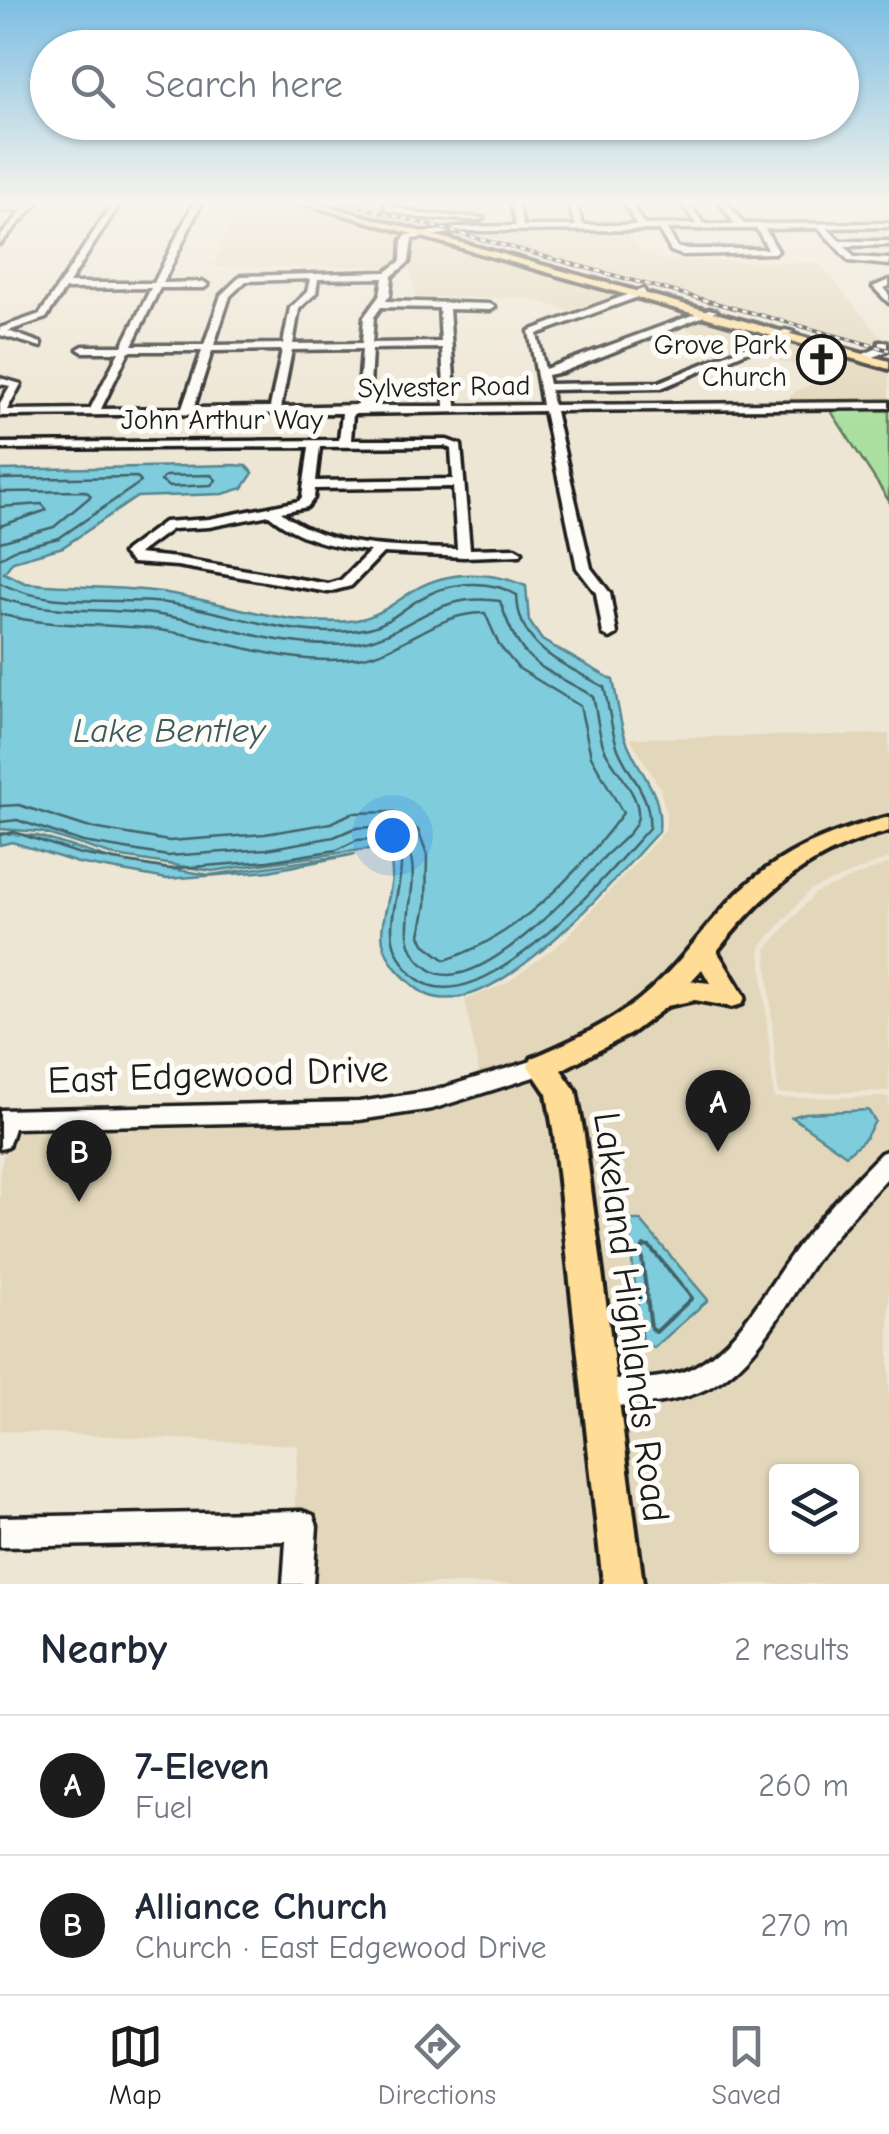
<!DOCTYPE html>
<meta charset="utf-8">
<style>
body{margin:0;font-family:"Comic Neue",sans-serif;background:#f6f6f7;color:#1f2937}
.controls{position:absolute;right:30px;bottom:30px;display:grid;overflow:hidden;border-radius:10px;box-shadow:0 2px 8px #0004}
.controls button{width:90px;height:90px;display:grid;place-items:center;padding:0;border:0;border-bottom:2px solid #e0e1e3;background:#fff;color:#1f2937;font:50px sans-serif}
.you{position:absolute;left:392px;top:835px;width:35px;height:35px;margin:-25px;border:8px solid #fff;border-radius:50%;background:#1a73e8;box-shadow:0 0 0 15px #1a73e833}
.badge{display:grid;place-items:center;width:65px;height:65px;border-radius:50%;background:#1c1c1c;color:#fff;font-size:32px;font-weight:700}
.pin{position:absolute;translate:-50% -82px;filter:drop-shadow(0 2px 5px #0008)}
.pin::after{content:'';position:absolute;top:52px;width:35px;height:30px;background:inherit;clip-path:polygon(0 0,100% 0,50% 100%)}
.list{margin:0;padding:0;list-style:none}
h2{display:flex;justify-content:space-between;align-items:center;height:130px;margin:0;padding:0 40px;font-size:42px}
h2 small{font-size:32px;font-weight:400;color:#747a83}
.list li{display:grid;grid-template-columns:65px 1fr auto;gap:30px;align-items:center;box-sizing:border-box;height:140px;padding:0 40px;border-top:2px solid #e0e1e3}
.list b{display:block;font-size:38px;white-space:nowrap}
.list p{margin:0;font-size:32px;white-space:nowrap;color:#747a83}
.list em{font-size:32px;font-style:normal;color:#747a83}
.icon{flex:none;width:55px;height:55px;fill:none;stroke:currentColor;stroke-width:2;stroke-linecap:round;stroke-linejoin:round}
.map{position:relative;flex:none;width:889px;height:1584px;overflow:hidden}
.search{position:absolute;background:#fff;box-shadow:0 2px 8px #0004;left:30px;right:30px;top:30px;height:110px;display:flex;align-items:center;gap:25px;box-sizing:border-box;padding:0 35px;border-radius:55px;color:#747a83;font-size:38px}
.sheet{height:410px;background:#fff}
nav{display:flex;justify-content:space-around;align-items:center;box-sizing:border-box;height:140px;border-top:2px solid #e0e1e3;background:#fff;font-size:28px;color:#747a83}
nav a{display:grid;justify-items:center;gap:5px}
nav .on{color:#1c1c1c}
.map>svg:first-child{display:block}
</style>
<div class="map">
<svg width="889" height="1584" viewBox="0 0 889 1584">
<rect width="100%" height="100%" fill="#eee6d4"/>
<filter id="ink" filterUnits="userSpaceOnUse"><feTurbulence type="fractalNoise" baseFrequency=".01" numOctaves="2"/><feDisplacementMap in="SourceGraphic" scale="20" xChannelSelector="R" yChannelSelector="G"/><feConvolveMatrix kernelMatrix="1 2 1 2 8 2 1 2 1" color-interpolation-filters="sRGB"/></filter>
<g filter="url(#ink)">
<g fill="#e3d7bb" fill-rule="evenodd">
<path d="M 202,200 L 280,200 L 409,236 L 402,262 L 397,266 L 213,267 L 238,206 L 199,205 Z"/>
<path d="M 329,200 L 387,200 L 386,207 L 421,217 L 480,219 L 481,228 L 439,230 Z"/>
<path d="M 392,200 L 447,200 L 450,206 L 488,205 L 489,228 L 481,217 L 423,216 L 393,208 Z"/>
<path d="M 476,229 L 628,229 L 639,249 L 661,260 L 819,263 L 889,347 L 449,233 Z"/>
<path d="M 413,238 L 624,297 L 576,313 L 526,298 L 416,297 L 410,266 L 403,266 L 409,240 Z"/>
<path d="M 699,318 L 769,338 L 740,350 L 699,340 L 692,331 L 677,326 Z"/>
<path d="M 775,340 L 889,373 L 889,404 L 783,404 L 796,391 L 832,375 L 746,352 Z"/>
<path d="M 889,734 L 889,820 L 848,831 L 699,948 L 625,1017 L 539,1060 L 480,1079 L 465,1000 L 507,983 L 562,942 L 665,831 L 666,815 L 660,788 L 630,738 Z"/>
<path d="M 889,829 L 889,858 L 810,890 L 760,948 L 774,1098 L 889,1097 L 889,1146 L 721,1350 L 698,1367 L 672,1377 L 608,1382 L 553,1068 L 662,1005 L 697,995 L 715,997 L 712,953 L 765,889 L 826,851 Z"/>
<path d="M 889,863 L 889,1091 L 778,1094 L 766,949 L 815,893 Z"/>
<path d="M 540,1074 L 554,1093 L 613,1584 L 309,1584 L 294,1515 L 298,1445 L 0,1431 L 0,1170 L 11,1126 L 359,1118 Z"/>
<path d="M 889,1174 L 889,1584 L 634,1584 L 611,1402 L 680,1396 L 815,1258 ZM 776,1472 L 852,1472 L 852,1546 L 776,1546 Z"/>
</g>
<path fill="#abdfa1" stroke="#647e5e" stroke-width="2.5" d="M 829,408 L 889,408 L 889,501 Z"/>
<g fill="#7eccdc" stroke="#57868f" stroke-width="2.5">
<path d="M 234,465 L 246,466 L 253,473 L 243,488 L 223,494 L 137,497 L 63,547 L 13,561 L 4,573 L 25,583 C 70,588 116,586 161,592 C 223,601 285,627 349,621 C 377,619 393,603 416,589 C 449,570 491,571 526,586 L 529,621 L 542,640 L 613,680 C 617,697 620,727 627,742 C 640,775 663,792 659,831 C 619,873 477,1048 413,985 C 398,972 388,962 383,942 C 377,915 407,870 382,847 L 212,871 L 116,856 L 41,832 L 0,829 L 0,470 Z"/>
<path d="M 0,833 L 38,836 L 113,860 L 210,875 L 356,854 L 269,871 L 167,879 L 78,863 L 12,842 L 0,845 Z"/>
<path d="M 868,1110 L 875,1121 L 865,1139 L 846,1155 L 792,1117 L 805,1113 Z"/>
<path d="M 627,1220 L 640,1220 L 708,1300 L 654,1348 L 642,1341 Z"/>
</g>
<g fill="none" stroke-linecap="round" stroke-linejoin="round">
<g stroke="#436269" stroke-width="2.5">
<path d="M 211,475 L 216,480 L 211,485 L 169,487 L 161,481 L 165,476 Z"/>
<path d="M 0,479 L 137,477 L 141,482 L 59,538 L 18,548 L 0,558"/>
<path d="M 0,492 L 86,491 L 91,496 L 54,527 L 0,542"/>
<path d="M 0,507 L 42,504 L 47,510 L 0,526"/>
<path d="M 0,583 C 51,609 111,597 166,603 C 234,612 299,643 369,628 C 387,624 401,611 415,602 C 445,582 486,577 517,595 C 518,649 563,663 604,687 C 609,707 611,729 618,749 C 630,778 652,795 649,828 C 610,870 448,1070 396,950 C 384,922 403,889 401,859 L 385,838 L 357,840 L 337,850 L 268,861 L 168,869 L 80,854 L 14,832 L 0,835"/>
<path d="M 0,598 C 53,615 106,607 160,615 C 222,624 285,650 349,644 C 409,638 431,590 500,601 C 521,666 537,664 593,696 C 597,713 598,732 604,748 C 612,768 647,800 636,823 C 631,835 614,847 605,856 C 578,887 474,1002 429,969 C 376,932 446,871 389,826 L 355,828 L 334,837 L 267,849 L 168,856 L 83,842 L 17,820 L 0,822"/>
<path d="M 0,614 C 50,628 101,623 152,629 C 220,637 287,668 357,658 C 404,652 435,612 485,613 L 499,645 L 518,668 L 580,706 L 591,756 L 623,813 C 579,872 517,937 445,960 L 424,944 L 420,935 L 426,905 L 427,854 L 418,830 L 394,812 L 352,813 L 331,823 L 265,834 L 169,841 L 87,827 L 19,805 L 0,806"/>
</g>
<path stroke="#436269" stroke-width="4" d="M 644,1246 L 650,1247 L 692,1298 L 656,1332 L 651,1328 L 641,1251 Z"/>
<defs>
<g id="minor">
<path d="M 32,200 L 40,200 L 0,244 L 0,237 L 23,210 L 0,210 L 0,206 L 27,206 Z"/>
<path d="M 115,200 L 122,200 L 69,283 L 154,283 L 195,200 L 203,200 L 163,283 L 204,282 L 208,285 L 204,288 L 160,288 L 132,345 L 204,345 L 221,295 L 241,276 L 386,272 L 401,261 L 402,240 L 407,235 L 464,227 L 516,226 L 510,200 L 517,200 L 523,226 L 576,226 L 567,200 L 574,200 L 583,225 L 636,225 L 623,200 L 629,200 L 644,225 L 696,224 L 680,200 L 686,200 L 704,224 L 735,224 L 718,200 L 725,200 L 744,224 L 889,223 L 889,227 L 827,228 L 840,241 L 889,241 L 889,245 L 845,246 L 854,257 L 889,259 L 889,265 L 849,261 L 819,228 L 765,229 L 778,251 L 774,253 L 682,255 L 671,251 L 659,230 L 464,231 L 412,239 L 409,262 L 392,276 L 390,295 L 385,301 L 490,304 L 495,307 L 490,310 L 449,309 L 456,406 L 542,405 L 529,331 L 643,289 L 646,294 L 537,334 L 545,369 L 709,309 L 717,311 L 562,372 L 547,375 L 549,384 L 659,382 L 785,330 L 793,332 L 661,388 L 550,390 L 553,405 L 889,402 L 889,408 L 555,411 L 591,568 L 610,593 L 617,634 L 610,638 L 603,634 L 596,593 L 577,568 L 544,411 L 353,414 L 351,440 L 447,440 L 461,445 L 470,549 L 515,548 L 522,552 L 520,555 L 464,557 L 383,553 L 351,586 L 328,592 L 177,566 L 132,563 L 123,554 L 125,551 L 164,522 L 209,519 L 299,501 L 302,497 L 309,447 L 0,449 L 0,443 L 339,440 L 342,413 L 0,416 L 0,403 L 10,386 L 0,384 L 0,378 L 21,384 L 7,410 L 90,409 L 119,352 L 83,352 L 78,349 L 83,346 L 122,346 L 151,288 L 65,289 L 46,318 L 8,331 L 41,343 L 41,347 L 0,335 L 0,328 L 40,314 ZM 667,229 L 757,229 L 768,249 L 683,249 L 677,247 ZM 383,278 L 380,295 L 364,317 L 362,343 L 293,344 L 299,309 L 316,293 L 318,279 ZM 310,279 L 307,292 L 290,308 L 283,344 L 214,345 L 230,296 L 246,281 ZM 381,307 L 439,308 L 441,342 L 372,343 L 374,317 ZM 442,348 L 445,406 L 369,406 L 372,349 ZM 362,349 L 358,405 L 281,407 L 292,350 ZM 282,350 L 270,407 L 194,408 L 212,351 ZM 129,351 L 202,351 L 182,408 L 101,409 ZM 445,446 L 451,449 L 453,479 L 316,481 L 320,447 ZM 453,487 L 457,549 C 399,547 329,550 281,512 L 307,507 L 314,498 L 315,489 ZM 269,515 C 298,539 333,547 370,551 L 341,580 L 328,584 L 177,558 L 138,554 L 172,529 L 209,527 Z"/>
<path d="M 385,200 L 392,200 L 393,207 L 421,214 L 483,218 L 479,220 L 421,218 L 386,210 Z"/>
<path d="M 889,280 L 889,286 L 883,288 L 889,295 L 889,303 L 873,287 Z"/>
<path d="M 879,342 L 887,342 L 887,351 L 867,360 L 859,360 L 859,356 L 878,348 Z"/>
<path d="M 542,1058 L 550,1060 L 553,1066 L 550,1072 L 432,1109 L 359,1120 L 14,1128 L 8,1147 L 0,1149 L 0,1110 L 359,1102 L 432,1091 Z"/>
<path d="M 889,1150 L 889,1176 C 863,1204 837,1232 814,1263 C 784,1306 759,1359 712,1386 C 677,1405 638,1405 600,1406 L 590,1402 L 586,1393 L 590,1384 L 600,1380 C 629,1379 665,1381 692,1368 C 740,1343 766,1288 798,1246 C 823,1213 852,1183 881,1153 Z"/>
<path d="M 302,1511 L 313,1515 L 317,1526 L 313,1584 L 283,1584 L 286,1541 L 0,1547 L 0,1517 Z"/>
</g>
<g id="major">
<path d="M 292,200 L 306,200 L 889,361 L 889,369 Z"/>
<path d="M 889,817 L 889,831 C 811,852 766,889 717,951 L 745,997 L 742,1004 L 732,1007 L 695,1000 L 667,1006 L 630,1034 L 561,1070 L 576,1091 L 584,1135 L 643,1584 L 603,1584 L 554,1135 L 547,1094 L 528,1066 L 532,1058 C 569,1042 608,1025 640,999 C 674,971 699,935 728,903 C 772,855 828,832 889,817 ZM 702,969 L 710,983 L 691,981 Z"/>
</g>
</defs>
<use href="#minor" stroke="#1c1c1c" stroke-width="7"/>
<use href="#major" stroke="#1c1c1c" stroke-width="8"/>
<use href="#minor" fill="#fdfcf7" fill-rule="evenodd"/>
<use href="#major" fill="#ffdd96" fill-rule="evenodd"/>
<defs>
<path id="rail" d="M 336,200 L 889,350"/>
</defs>
<use href="#rail" stroke="#1c1c1c" stroke-width="4"/>
<use href="#rail" stroke="#fdfcf7" stroke-width="2.5" stroke-dasharray="5" stroke-linecap="butt"/>
</g>
</g>
<linearGradient id="sky" x2="0" y2="1"><stop stop-color="#7dbee3"/><stop offset="0.48" stop-color="#f7f4ec"/><stop offset="1" stop-color="#f7f4ec" stop-opacity="0"/></linearGradient>
<rect width="889" height="421" fill="url(#sky)"/>
<defs>
<symbol id="church-ring" viewBox="-11 -11 22 22"><circle r="9.5" fill="#fdfcf7" stroke="#1c1c1c" stroke-width="1.5"/><path d="M-1.2-6h2.4v3.5h3.3v2.4h-3.3V6h-2.4V-.1h-3.3v-2.4h3.3Z" fill="#1c1c1c"/></symbol>
</defs>
<g fill-rule="evenodd">
<use href="#church-ring" x="794" y="332" width="55" height="55"/>
</g>
<g text-anchor="middle" stroke-width="10" stroke-linejoin="round" paint-order="stroke">
<g font-size="28" fill="#1c1c1c" stroke="#fdfcf7" text-anchor="end">
<text x="787" y="354">Grove Park<tspan x="787" dy="32">Church</tspan></text>
</g>
<g font-size="28" fill="#1c1c1c" stroke="#fdfcf7">
<text transform="translate(444 386) rotate(-1)" y="10">Sylvester Road</text>
<text x="222" y="429">John Arthur Way</text>
</g>
<g font-size="35" font-style="italic" fill="#3e5a5f" stroke="#fdfcf7">
<text x="169" y="742">Lake Bentley</text>
</g>
<g font-size="38" fill="#1c1c1c" stroke="#fdfcf7">
<text transform="translate(218 1074) rotate(-2)" y="13">East Edgewood Drive</text>
<text transform="translate(632 1317) rotate(83)" y="13">Lakeland Highlands Road</text>
</g>
</g>
</svg>
<div class="controls">
<button><svg class="icon" aria-label="layers" viewBox="0 0 24 24"><path d="M12 4l9 5-9 5-9-5zM3 14l9 5 9-5"/></svg></button>
</div>
<div class="you"></div>
<div class="pin badge" style="left:718px;top:1152px">A</div>
<div class="pin badge" style="left:79px;top:1202px">B</div>
<div class="search"><svg class="icon" aria-label="search" viewBox="0 0 24 24"><circle cx="10" cy="10" r="6"/><path d="M15 15l6 6"/></svg>Search here</div>
</div>
<section class="sheet">
<h2>Nearby<small>2 results</small></h2>
<ul class="list">
<li><span class="badge">A</span><div><b>7-Eleven</b><p>Fuel</p></div><em>260 m</em></li>
<li><span class="badge">B</span><div><b>Alliance Church</b><p>Church · East Edgewood Drive</p></div><em>270 m</em></li>
</ul>
</section>
<nav>
<a class="on"><svg class="icon" aria-label="map" viewBox="0 0 24 24"><path d="M3 6l6-2 6 2 6-2v14l-6 2-6-2-6 2zM9 4v14M15 6v14"/></svg>Map</a>
<a><svg class="icon" aria-label="directions" viewBox="0 0 24 24"><path d="M12 3l9 9-9 9-9-9zM9 14v-3h6M13 9l2 2-2 2"/></svg>Directions</a>
<a><svg class="icon" aria-label="saved" viewBox="0 0 24 24"><path d="M7 4h10v16l-5-4-5 4z"/></svg>Saved</a>
</nav>
